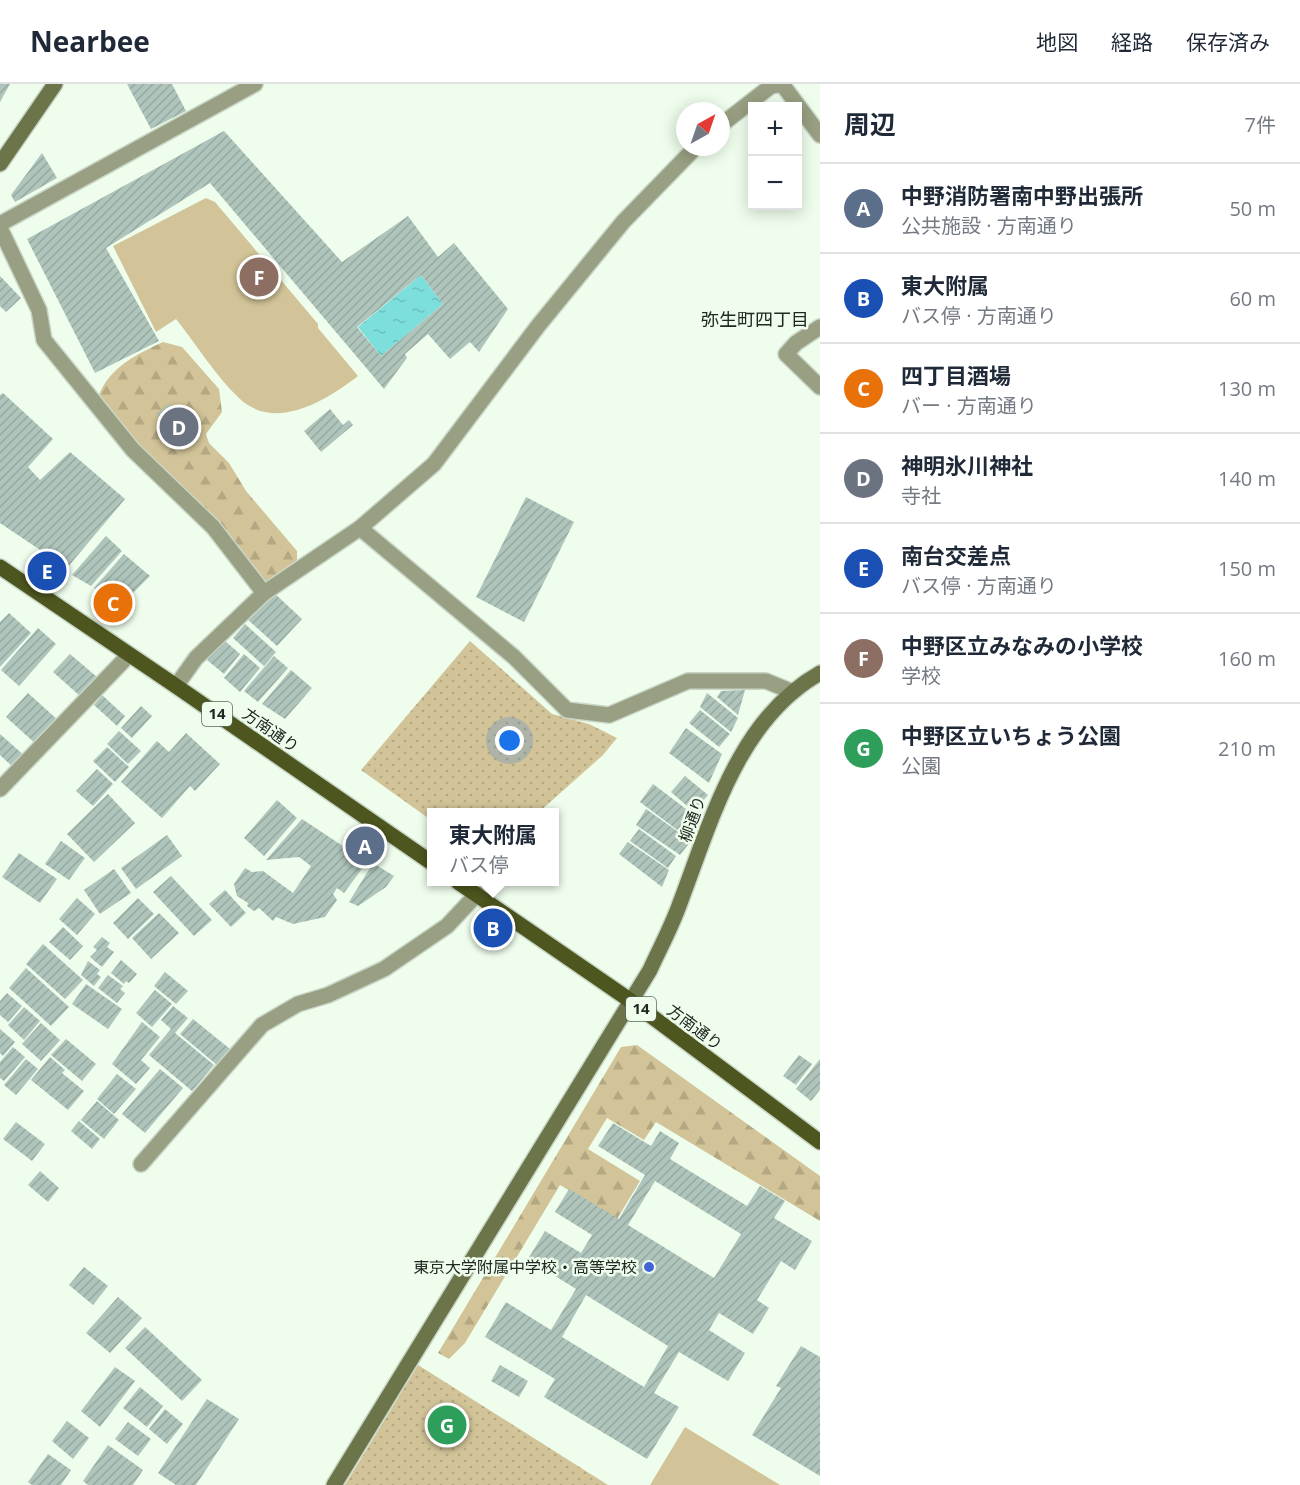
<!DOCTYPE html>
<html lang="ja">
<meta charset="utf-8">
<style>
body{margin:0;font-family:"Open Sans","Noto Sans JP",sans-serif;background:#f2f2f3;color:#1f2937}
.controls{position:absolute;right:18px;top:18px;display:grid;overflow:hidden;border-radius:0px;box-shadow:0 3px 15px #0003}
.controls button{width:54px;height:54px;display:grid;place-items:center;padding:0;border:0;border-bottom:2px solid #e0e1e3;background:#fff;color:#1f2937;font:30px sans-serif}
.compass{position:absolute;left:676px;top:18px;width:54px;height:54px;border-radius:50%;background:#fff;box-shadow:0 3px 15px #0003;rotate:40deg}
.you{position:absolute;left:510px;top:657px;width:21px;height:21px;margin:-15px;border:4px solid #fff;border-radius:50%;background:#1a73e8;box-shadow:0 0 0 9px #1a73e833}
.badge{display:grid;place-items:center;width:39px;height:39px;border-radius:50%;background:#7c3aed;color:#fff;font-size:20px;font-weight:700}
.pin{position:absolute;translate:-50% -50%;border:3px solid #fff;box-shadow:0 2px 6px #0006}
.popup{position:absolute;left:427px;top:724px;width:132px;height:78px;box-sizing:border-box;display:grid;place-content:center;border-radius:0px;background:#fff;filter:drop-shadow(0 2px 4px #0005);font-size:20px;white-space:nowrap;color:#747a83}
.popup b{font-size:22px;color:#1f2937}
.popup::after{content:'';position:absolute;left:50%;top:100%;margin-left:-12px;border:12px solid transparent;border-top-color:#fff}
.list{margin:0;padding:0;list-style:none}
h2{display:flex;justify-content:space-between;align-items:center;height:78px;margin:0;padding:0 24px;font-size:26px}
h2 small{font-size:20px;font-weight:400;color:#747a83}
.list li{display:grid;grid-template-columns:39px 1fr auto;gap:18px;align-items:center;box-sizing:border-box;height:90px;padding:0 24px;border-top:2px solid #e0e1e3}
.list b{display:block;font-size:22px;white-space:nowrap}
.list p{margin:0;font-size:20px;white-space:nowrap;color:#747a83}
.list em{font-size:20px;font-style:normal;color:#747a83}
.map{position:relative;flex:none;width:820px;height:1401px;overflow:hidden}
header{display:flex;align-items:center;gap:36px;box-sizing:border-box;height:84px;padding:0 30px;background:#fff;border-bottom:2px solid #e0e1e3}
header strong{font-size:28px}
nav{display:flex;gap:33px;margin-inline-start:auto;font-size:21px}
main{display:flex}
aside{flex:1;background:#fff}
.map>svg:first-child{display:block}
</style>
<header>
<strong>Nearbee</strong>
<nav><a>地図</a><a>経路</a><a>保存済み</a></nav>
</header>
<main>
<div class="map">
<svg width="820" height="1401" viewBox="0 0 820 1401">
<defs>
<pattern id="forest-firs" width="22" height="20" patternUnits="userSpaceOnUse" patternTransform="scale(1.5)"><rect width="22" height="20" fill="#d2c498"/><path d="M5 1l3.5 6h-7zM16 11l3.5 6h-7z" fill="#b4a883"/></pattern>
<pattern id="park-dots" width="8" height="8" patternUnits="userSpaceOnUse" patternTransform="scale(1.5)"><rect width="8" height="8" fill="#d2c498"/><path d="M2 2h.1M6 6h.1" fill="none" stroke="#b4a883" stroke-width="1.8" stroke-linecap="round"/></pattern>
<pattern id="water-ripples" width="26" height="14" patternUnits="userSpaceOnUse" patternTransform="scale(1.5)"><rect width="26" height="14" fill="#7ddfdc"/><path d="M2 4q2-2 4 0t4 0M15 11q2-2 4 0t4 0" fill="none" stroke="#6cbfbc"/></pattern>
<pattern id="building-hatch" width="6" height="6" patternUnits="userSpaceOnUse" patternTransform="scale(1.5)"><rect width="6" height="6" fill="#afc5bc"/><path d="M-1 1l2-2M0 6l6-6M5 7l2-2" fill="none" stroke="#96a9a1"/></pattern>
</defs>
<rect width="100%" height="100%" fill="#eefdec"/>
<g fill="#d2c498">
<path d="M 206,114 L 215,118 L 318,240 L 318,244 L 358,292 C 327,316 276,348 240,315 C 217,294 196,260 176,235 L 156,248 L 113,162 Z"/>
<path d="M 685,1343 L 780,1401 L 650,1401 Z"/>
</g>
<g fill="url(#forest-firs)">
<path d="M 163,258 L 182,263 L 219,305 L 222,328 L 206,350 L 209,359 L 229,379 L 246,407 L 297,467 L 297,493 L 287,502 L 263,499 L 191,414 L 161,397 L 99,311 C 110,283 137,270 163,258 Z"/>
<path d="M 637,961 L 820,1092 L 820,1137 L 656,1038 L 644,1056 L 607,1034 L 588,1065 L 640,1097 L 617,1135 L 560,1101 L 465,1259 L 449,1275 L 438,1269 L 621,963 Z"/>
</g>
<g fill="url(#park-dots)">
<path d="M 470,557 L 552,630 L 589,640 L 617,654 L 603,671 L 539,728 L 432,728 L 431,736 L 361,686 Z"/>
<path d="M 418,1281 L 608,1401 L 345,1401 Z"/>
</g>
<path fill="url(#water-ripples)" d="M 421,191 L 443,220 L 381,272 L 358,243 Z"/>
<g fill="url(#building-hatch)" fill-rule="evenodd">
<path d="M 0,0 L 10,0 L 0,18 Z"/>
<path d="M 127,0 L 172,0 L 186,27 L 151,45 Z"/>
<path d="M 224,47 L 342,178 L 408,132 L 438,173 L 454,159 L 508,225 L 479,268 L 470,258 L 450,275 L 428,250 L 405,270 L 407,274 L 384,305 L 210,99 L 106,164 L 159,257 L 95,289 L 27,155 ZM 421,191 L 443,220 L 381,272 L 357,243 Z"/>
<path d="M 42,69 L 57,94 L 15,118 L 11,111 Z"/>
<path d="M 0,192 L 21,214 L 6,228 L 0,222 Z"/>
<path d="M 3,309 L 53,355 L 28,383 L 40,396 L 70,368 L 125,415 L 67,484 L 0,439 L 0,311 Z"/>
<path d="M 170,320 L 175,325 L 179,322 L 193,339 L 189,342 L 194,348 L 182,358 L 177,352 L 172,356 L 158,339 L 162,336 L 157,330 Z"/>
<path d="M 330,325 L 343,341 L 349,336 L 353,341 L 321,368 L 304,347 Z"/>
<path d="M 526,413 L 574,438 L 524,538 L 476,513 Z"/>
<path d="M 106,452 L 122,467 L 91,502 L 72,491 Z"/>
<path d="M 124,470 L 150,492 L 120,522 L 94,504 Z"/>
<path d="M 272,507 L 302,535 L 277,562 L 247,535 Z"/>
<path d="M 9,529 L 31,549 L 0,583 L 0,538 Z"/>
<path d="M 245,540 L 276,568 L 264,582 L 233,554 Z"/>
<path d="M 38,544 L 56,560 L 19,602 L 1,586 Z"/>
<path d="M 224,556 L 240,570 L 224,590 L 207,576 Z"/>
<path d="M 70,570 L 97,593 L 80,612 L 53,588 Z"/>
<path d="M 244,570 L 260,584 L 240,608 L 224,594 Z"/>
<path d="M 274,572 L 288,584 L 258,618 L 244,607 Z"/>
<path d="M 291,586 L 312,604 L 285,635 L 262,620 Z"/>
<path d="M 745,606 L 738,631 L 717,613 L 721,607 Z"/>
<path d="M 28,609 L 59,637 L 38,662 L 6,633 Z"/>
<path d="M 707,609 L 738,634 L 731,648 L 700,623 Z"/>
<path d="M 102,611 L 125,632 L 117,642 L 94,621 Z"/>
<path d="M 141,622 L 152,632 L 132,654 L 121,644 Z"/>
<path d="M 700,626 L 730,650 L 719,663 L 689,639 Z"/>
<path d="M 686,644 L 722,670 L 709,699 L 669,669 Z"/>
<path d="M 119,647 L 141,667 L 128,680 L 107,660 Z"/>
<path d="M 186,649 L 220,680 L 195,707 L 190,702 L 162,734 L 121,698 L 157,657 L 169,668 Z"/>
<path d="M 0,650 L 26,673 L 15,685 L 0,671 Z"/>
<path d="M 107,663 L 129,683 L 115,698 L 93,677 Z"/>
<path d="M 97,685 L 113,700 L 93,722 L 76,707 Z"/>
<path d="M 685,692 L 708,711 L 694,728 L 671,708 Z"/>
<path d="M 653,700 L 698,734 L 684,751 L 640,718 Z"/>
<path d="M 108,710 L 135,739 L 94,778 L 67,750 Z"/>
<path d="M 277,716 L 297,734 L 264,772 L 244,754 Z"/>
<path d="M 646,725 L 691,757 L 680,771 L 636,741 Z"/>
<path d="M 302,735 L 367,778 L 344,809 L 337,804 L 333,810 L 337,816 L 325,833 L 293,840 L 276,833 L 273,837 L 259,824 L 254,827 L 247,822 L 248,819 L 237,812 L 234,800 L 245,784 L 252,788 L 263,787 L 293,809 L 311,782 L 299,773 L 266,776 Z"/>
<path d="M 639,745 L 676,772 L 668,784 L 630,757 Z"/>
<path d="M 167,751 L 182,772 L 136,805 L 121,784 Z"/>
<path d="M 61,757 L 85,774 L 69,796 L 45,780 Z"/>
<path d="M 628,758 L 669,786 L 662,803 L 619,770 Z"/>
<path d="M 19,769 L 57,795 L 40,819 L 2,793 Z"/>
<path d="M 373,779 L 394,792 L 386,803 L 358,822 L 349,818 Z"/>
<path d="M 114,785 L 131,809 L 100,830 L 84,806 Z"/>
<path d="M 171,792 L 212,836 L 194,852 L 153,808 Z"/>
<path d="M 225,806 L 246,829 L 231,843 L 209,820 Z"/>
<path d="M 77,814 L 95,830 L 77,851 L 59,835 Z"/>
<path d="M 138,814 L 154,830 L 128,855 L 113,839 Z"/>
<path d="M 159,829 L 179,849 L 151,875 L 132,854 Z"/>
<path d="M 63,843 L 83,862 L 70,876 L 49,858 Z"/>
<path d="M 102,853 L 110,859 L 107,863 L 114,868 L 102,883 L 90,873 L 97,866 L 93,863 Z"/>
<path d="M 43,860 L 83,896 L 65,915 L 26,880 Z"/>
<path d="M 121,876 L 137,890 L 129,899 L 126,897 L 124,900 L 111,889 Z"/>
<path d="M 88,877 L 100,886 L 97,890 L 101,893 L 94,902 L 81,891 Z"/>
<path d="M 26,884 L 69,923 L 51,942 L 9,904 Z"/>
<path d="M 165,888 L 188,907 L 176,920 L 154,902 Z"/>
<path d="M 108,891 L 123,902 L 120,905 L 125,909 L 117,919 L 98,904 Z"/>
<path d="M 86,900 L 122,925 L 108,945 L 72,920 Z"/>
<path d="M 155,906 L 172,920 L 152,943 L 136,929 Z"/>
<path d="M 7,909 L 22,922 L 8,938 L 0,931 L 0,917 Z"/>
<path d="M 173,922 L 188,934 L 175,949 L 214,981 L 192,1007 L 149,971 L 171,945 L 161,936 Z"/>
<path d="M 24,923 L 40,937 L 24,956 L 8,941 Z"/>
<path d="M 193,935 L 230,965 L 217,981 L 180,950 Z"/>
<path d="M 142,938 L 160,953 L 141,976 L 150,984 L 136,1000 L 112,980 Z"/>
<path d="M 41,939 L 60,956 L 41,977 L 22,960 Z"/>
<path d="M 0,945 L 15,958 L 3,972 L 0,969 Z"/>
<path d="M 66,955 L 96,980 L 82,997 L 51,971 Z"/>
<path d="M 13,963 L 25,973 L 4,997 L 0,994 L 0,978 Z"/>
<path d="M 799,971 L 812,980 L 796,1001 L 783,992 Z"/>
<path d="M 50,973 L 65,986 L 62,989 L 84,1007 L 68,1026 L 31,996 Z"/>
<path d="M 26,975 L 38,985 L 16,1011 L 4,1001 Z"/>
<path d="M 820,975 L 820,1006 L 811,1017 L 796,1005 Z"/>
<path d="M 160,985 L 183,1004 L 145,1049 L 122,1030 Z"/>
<path d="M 117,990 L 136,1005 L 114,1030 L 97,1015 Z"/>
<path d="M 97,1017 L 119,1036 L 104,1055 L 81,1036 Z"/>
<path d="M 79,1037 L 100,1055 L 92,1065 L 71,1047 Z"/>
<path d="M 16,1038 L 45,1060 L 32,1077 L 3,1055 Z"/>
<path d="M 613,1039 L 651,1062 L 660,1047 L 679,1059 L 670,1075 L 747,1122 L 760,1102 L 785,1117 L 774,1134 L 812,1157 L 795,1186 L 781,1177 L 757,1216 L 769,1224 L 753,1250 L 719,1229 L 709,1246 L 745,1269 L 728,1297 L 679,1268 L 654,1309 L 679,1323 L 647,1375 L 544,1313 L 555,1295 L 485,1253 L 506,1218 L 551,1246 L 576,1205 L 528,1175 L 545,1147 L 581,1169 L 592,1151 L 555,1128 L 569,1105 L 619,1135 L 645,1091 L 598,1062 ZM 655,1097 L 741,1150 L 714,1194 L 628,1141 ZM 586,1211 L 668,1262 L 644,1303 L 562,1253 Z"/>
<path d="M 40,1087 L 59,1104 L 48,1118 L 28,1101 Z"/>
<path d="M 84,1183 L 108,1202 L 93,1221 L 69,1201 Z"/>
<path d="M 118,1213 L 142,1234 L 110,1269 L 86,1249 Z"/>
<path d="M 145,1243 L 202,1296 L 182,1317 L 125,1264 Z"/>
<path d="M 801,1262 L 820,1273 L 820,1392 L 752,1351 L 781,1304 L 776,1302 Z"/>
<path d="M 500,1281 L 528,1297 L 519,1313 L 491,1297 Z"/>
<path d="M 115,1283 L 135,1297 L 100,1343 L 81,1327 Z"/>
<path d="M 140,1303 L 163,1322 L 147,1343 L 123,1324 Z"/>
<path d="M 207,1315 L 239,1335 L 196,1401 L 176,1401 L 158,1389 Z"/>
<path d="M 165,1325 L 183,1340 L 167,1360 L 149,1345 Z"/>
<path d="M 67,1337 L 89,1354 L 73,1375 L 52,1357 Z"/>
<path d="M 128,1338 L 151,1355 L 138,1372 L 115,1355 Z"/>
<path d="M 108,1361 L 143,1386 L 133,1401 L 88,1401 L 83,1397 Z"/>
<path d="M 48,1370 L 71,1386 L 61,1401 L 32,1401 L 28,1398 Z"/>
</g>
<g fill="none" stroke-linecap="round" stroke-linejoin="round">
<defs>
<g id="street">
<path d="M 782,0 L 820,51"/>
<path d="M 721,41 L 771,2 L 783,0"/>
<path d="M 0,140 L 255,0"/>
<path d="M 0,144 L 39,226 L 44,256 L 133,366 L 213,443 L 264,509"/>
<path d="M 820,243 L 796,259 L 786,270 L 820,303"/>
<path d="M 360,444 L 514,573 L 567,626 L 609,631 L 688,597 L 766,597 L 793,608"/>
<path d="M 176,602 L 196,574 L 264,509 L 360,444 L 434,380 L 538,242 L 623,138 L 696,63"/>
<path d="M 0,705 L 129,571"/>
<path d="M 141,1080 L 262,941 L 298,920 L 328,911 L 384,885 L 447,842 L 477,810"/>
</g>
<g id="secondary">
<path d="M 0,80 L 55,0"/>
<path d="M 334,1401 L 650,886 C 660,864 672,842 680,819 C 711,738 738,635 820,589"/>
</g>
<g id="primary">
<path d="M 0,483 L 176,602 L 432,779"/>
<path d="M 458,798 L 631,917 L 820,1058"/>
</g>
</defs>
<use href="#street" stroke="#c9d6c7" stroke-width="18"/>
<use href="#secondary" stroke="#c9d6c7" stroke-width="18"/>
<use href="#primary" stroke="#c9d6c7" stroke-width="18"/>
<use href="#street" stroke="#999f82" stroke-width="15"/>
<use href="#secondary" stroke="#6c7449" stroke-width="15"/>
<use href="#primary" stroke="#4d561e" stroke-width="15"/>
</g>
<circle fill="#4364d7" stroke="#eefdec" stroke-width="2" cx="649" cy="1183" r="6"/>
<g text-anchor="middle" stroke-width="5" stroke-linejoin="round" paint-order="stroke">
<g fill="#eefdec" stroke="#5e675e" stroke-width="1.5">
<rect x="202" y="618" width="30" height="24" rx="4.5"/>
<rect x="626" y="913" width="30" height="24" rx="4.5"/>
</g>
<g font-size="15" font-weight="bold" fill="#212721">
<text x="217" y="635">14</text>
<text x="641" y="930">14</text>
</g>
<g font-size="16" fill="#212721" stroke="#eefdec">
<text transform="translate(271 646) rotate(35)" y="6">方南通り</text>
<text transform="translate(692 735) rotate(-70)" y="6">柳通り</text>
<text transform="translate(695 943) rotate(37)" y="6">方南通り</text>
</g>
<g font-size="16" fill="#212721" stroke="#eefdec" text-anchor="end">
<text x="637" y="1189">東京大学附属中学校・高等学校</text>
</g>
<g font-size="18" fill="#212721" stroke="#eefdec">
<text x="755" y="242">弥生町四丁目</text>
</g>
</g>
</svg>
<div class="controls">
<button>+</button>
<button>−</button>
</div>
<svg class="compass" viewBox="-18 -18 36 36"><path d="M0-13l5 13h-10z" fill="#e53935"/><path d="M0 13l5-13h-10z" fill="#747a83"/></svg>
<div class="you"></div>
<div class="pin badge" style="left:365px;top:762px;background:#5c6f8a">A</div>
<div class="pin badge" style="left:493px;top:844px;background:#1a4fb4">B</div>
<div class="popup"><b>東大附属</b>バス停</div>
<div class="pin badge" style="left:113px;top:519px;background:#e8710a">C</div>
<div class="pin badge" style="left:179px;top:343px;background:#6b7280">D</div>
<div class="pin badge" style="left:47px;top:487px;background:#1a4fb4">E</div>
<div class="pin badge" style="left:259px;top:193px;background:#8d6e63">F</div>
<div class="pin badge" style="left:447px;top:1341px;background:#2e9e5b">G</div>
</div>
<aside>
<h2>周辺<small>7件</small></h2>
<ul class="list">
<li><span class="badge" style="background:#5c6f8a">A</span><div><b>中野消防署南中野出張所</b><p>公共施設 · 方南通り</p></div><em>50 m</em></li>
<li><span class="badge" style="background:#1a4fb4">B</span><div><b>東大附属</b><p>バス停 · 方南通り</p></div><em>60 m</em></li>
<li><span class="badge" style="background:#e8710a">C</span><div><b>四丁目酒場</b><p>バー · 方南通り</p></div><em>130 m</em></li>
<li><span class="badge" style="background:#6b7280">D</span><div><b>神明氷川神社</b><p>寺社</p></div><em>140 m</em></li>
<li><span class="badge" style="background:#1a4fb4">E</span><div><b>南台交差点</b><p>バス停 · 方南通り</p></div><em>150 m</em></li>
<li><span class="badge" style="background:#8d6e63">F</span><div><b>中野区立みなみの小学校</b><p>学校</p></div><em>160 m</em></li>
<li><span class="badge" style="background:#2e9e5b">G</span><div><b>中野区立いちょう公園</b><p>公園</p></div><em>210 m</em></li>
</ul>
</aside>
</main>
